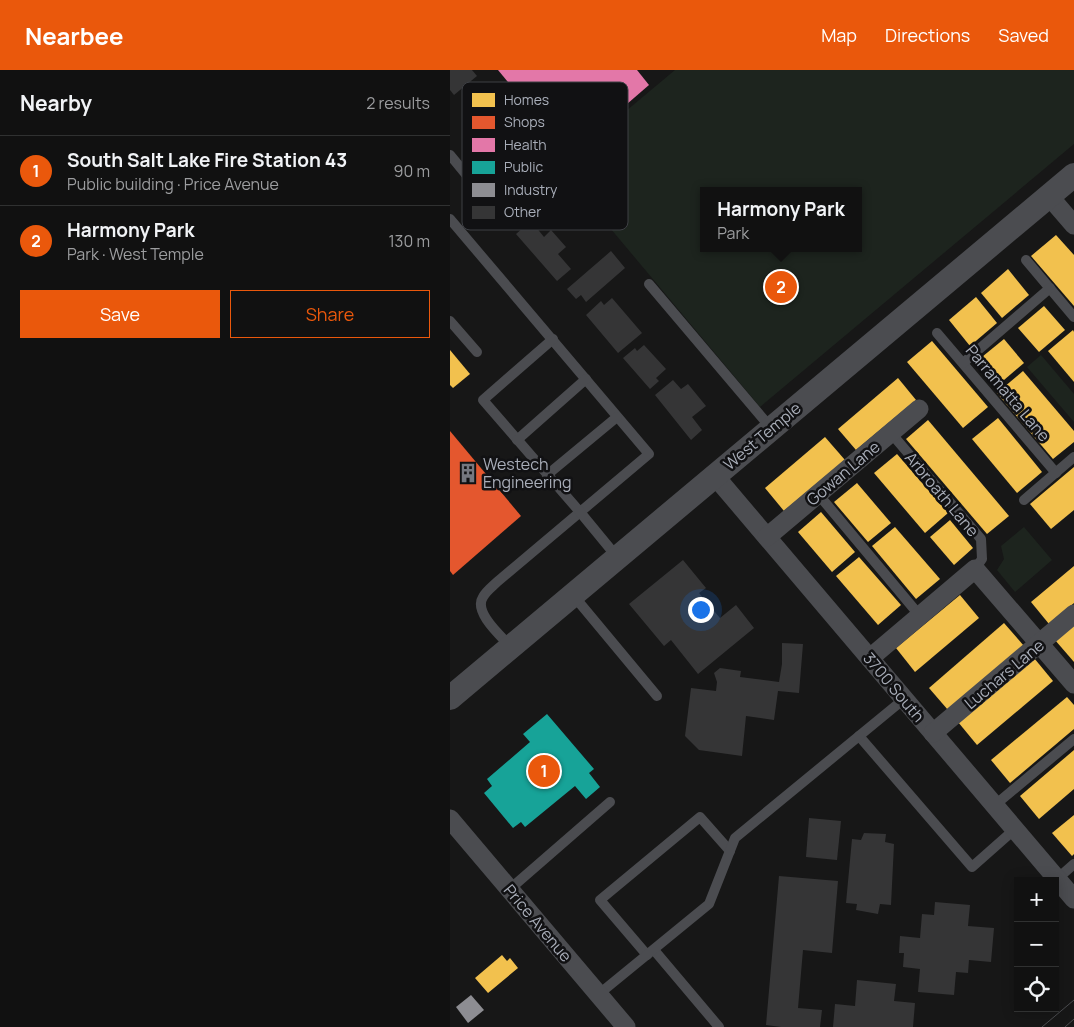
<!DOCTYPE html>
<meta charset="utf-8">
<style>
body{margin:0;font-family:Manrope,sans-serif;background:#1e1f1f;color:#f1f3f6}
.controls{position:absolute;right:15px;bottom:15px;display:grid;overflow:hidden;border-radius:0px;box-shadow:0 2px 12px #0003}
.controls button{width:45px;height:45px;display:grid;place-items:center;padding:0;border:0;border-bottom:1px solid #303131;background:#111;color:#f1f3f6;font:25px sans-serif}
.you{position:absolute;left:250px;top:539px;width:18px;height:18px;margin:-12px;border:4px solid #fff;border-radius:50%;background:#1a73e8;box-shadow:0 0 0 8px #1a73e833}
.badge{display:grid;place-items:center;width:32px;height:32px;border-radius:50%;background:#ea580c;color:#fff;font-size:16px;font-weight:700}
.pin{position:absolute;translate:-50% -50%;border:2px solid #fff;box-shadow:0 1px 5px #0006}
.popup{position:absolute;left:250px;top:117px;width:162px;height:65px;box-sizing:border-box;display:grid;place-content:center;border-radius:0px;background:#111;filter:drop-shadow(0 1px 4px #0005);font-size:16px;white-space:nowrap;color:#9c9d9f}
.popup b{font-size:19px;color:#f1f3f6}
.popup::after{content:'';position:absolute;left:50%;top:100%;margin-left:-10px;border:10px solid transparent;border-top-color:#111}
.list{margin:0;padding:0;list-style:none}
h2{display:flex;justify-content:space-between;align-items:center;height:65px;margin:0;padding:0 20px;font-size:21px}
h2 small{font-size:16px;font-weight:400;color:#9c9d9f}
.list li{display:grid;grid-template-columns:32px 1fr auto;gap:15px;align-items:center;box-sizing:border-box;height:70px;padding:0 20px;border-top:1px solid #303131}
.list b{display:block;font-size:19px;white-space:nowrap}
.list p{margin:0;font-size:16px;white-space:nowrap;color:#9c9d9f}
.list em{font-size:16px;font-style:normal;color:#9c9d9f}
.actions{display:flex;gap:10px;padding:15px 20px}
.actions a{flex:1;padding:11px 0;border:1px solid #ea580c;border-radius:0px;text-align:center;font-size:18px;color:#ea580c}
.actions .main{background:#ea580c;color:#fff}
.icon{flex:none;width:28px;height:28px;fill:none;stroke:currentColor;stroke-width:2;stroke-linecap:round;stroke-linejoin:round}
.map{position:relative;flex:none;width:624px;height:957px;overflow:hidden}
header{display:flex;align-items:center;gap:30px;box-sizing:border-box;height:70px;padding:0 25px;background:#ea580c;color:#fff}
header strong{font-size:24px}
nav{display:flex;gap:28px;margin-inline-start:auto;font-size:18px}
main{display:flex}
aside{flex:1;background:#111}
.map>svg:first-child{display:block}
</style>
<header>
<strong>Nearbee</strong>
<nav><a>Map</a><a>Directions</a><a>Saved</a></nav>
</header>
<main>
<aside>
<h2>Nearby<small>2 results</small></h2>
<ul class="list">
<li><span class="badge">1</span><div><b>South Salt Lake Fire Station 43</b><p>Public building · Price Avenue</p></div><em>90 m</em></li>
<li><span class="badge">2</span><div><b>Harmony Park</b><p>Park · West Temple</p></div><em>130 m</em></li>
</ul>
<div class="actions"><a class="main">Save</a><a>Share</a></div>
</aside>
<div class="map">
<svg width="624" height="957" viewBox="0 0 624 957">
<rect width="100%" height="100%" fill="#171717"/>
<g fill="#1d241e" fill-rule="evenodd">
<path d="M 225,0 L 624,0 L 624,74 L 310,337 L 109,97 ZM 254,121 L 408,121 L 408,178 L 254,178 Z"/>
<path d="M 591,285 L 624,324 L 624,352 L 577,297 Z"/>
<path d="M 574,457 L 602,490 L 565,522 L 547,500 L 554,489 L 551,476 Z"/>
</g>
<g fill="#f2c14e">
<path d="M 606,165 L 624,185 L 624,236 L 581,186 Z"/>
<path d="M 558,199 L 579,225 L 552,248 L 531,223 Z"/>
<path d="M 526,227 L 547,253 L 520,276 L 499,250 Z"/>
<path d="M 594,236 L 615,260 L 589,282 L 568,258 Z"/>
<path d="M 623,260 L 624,262 L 624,312 L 598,281 Z"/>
<path d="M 554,269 L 574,293 L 547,316 L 527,291 Z"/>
<path d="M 482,271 L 538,337 L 513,358 L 457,292 Z"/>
<path d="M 0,280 L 20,304 L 3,318 L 0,315 Z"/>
<path d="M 573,301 L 624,361 L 624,372 L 603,389 L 547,323 Z"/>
<path d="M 448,308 L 466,330 L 406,380 L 388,359 Z"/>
<path d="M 548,348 L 592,402 L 567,423 L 522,369 Z"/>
<path d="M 478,350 L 559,446 L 537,464 L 456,369 Z"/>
<path d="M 375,367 L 395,390 L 334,441 L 315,418 Z"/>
<path d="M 447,384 L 498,443 L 475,463 L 424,403 Z"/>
<path d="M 624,397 L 624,440 L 601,459 L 580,434 Z"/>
<path d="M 407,413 L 441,453 L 418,472 L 384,432 Z"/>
<path d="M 371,442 L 405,482 L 382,502 L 348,462 Z"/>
<path d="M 500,450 L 523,478 L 504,495 L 480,467 Z"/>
<path d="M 445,457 L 490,509 L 466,529 L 422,476 Z"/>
<path d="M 409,487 L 451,535 L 428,555 L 386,506 Z"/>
<path d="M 624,496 L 624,533 L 599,554 L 581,532 Z"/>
<path d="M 510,525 L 529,548 L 465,602 L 446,578 Z"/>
<path d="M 554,553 L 574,576 L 498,640 L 479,618 Z"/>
<path d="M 624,554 L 624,592 L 605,570 Z"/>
<path d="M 584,588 L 603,611 L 527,675 L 508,652 Z"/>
<path d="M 617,627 L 624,635 L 624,659 L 560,713 L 541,690 Z"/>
<path d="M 624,680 L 624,719 L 589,749 L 570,726 Z"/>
<path d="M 624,745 L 624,784 L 622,786 L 602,763 Z"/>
<path d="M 52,885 L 57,891 L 60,888 L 68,898 L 38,923 L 25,908 Z"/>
</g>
<path fill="#e4572e" d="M 0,361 L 71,446 L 3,505 L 0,501 Z"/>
<path fill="#e377a8" d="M 48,0 L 187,0 L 199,15 L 118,85 Z"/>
<path fill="#17a398" d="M 97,644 L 144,699 L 139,703 L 150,717 L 136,729 L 125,716 L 75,757 L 71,752 L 63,758 L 34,723 L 42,716 L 37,709 L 80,672 L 73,664 Z"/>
<path fill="#8d8d92" d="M 21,925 L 34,940 L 18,953 L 6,937 Z"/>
<g fill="#353536">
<path d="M 0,0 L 22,0 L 27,6 L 4,25 L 0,20 Z"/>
<path d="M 30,12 L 57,45 L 36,63 L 14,34 L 23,27 L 19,22 Z"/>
<path d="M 62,50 L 92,86 L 66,107 L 44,78 L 51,72 L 45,64 Z"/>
<path d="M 100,93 L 131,132 L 120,141 L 116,136 L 107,144 L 99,133 L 95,136 L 83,120 L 90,114 L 84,106 Z"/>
<path d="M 81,151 L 94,167 L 101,160 L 116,177 L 108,184 L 121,199 L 107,211 L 66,164 Z"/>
<path d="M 161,181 L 175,198 L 136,232 L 131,225 L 126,229 L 117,219 Z"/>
<path d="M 162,228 L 192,263 L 168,283 L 136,245 L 151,231 L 154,235 Z"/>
<path d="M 194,275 L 216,299 L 206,308 L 209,311 L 200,319 L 173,288 L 185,278 L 187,281 Z"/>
<path d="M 223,310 L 231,319 L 238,314 L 256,336 L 242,347 L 252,360 L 241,370 L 205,325 Z"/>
<path d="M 233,490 L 256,518 L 249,523 L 270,548 L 286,535 L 304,558 L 248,604 L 221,570 L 214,576 L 179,534 Z"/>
<path d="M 332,573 L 353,574 L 349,623 L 328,621 L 324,650 L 296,646 L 292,686 L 249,680 L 235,666 L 241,618 L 266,621 L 267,612 L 264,603 L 270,598 L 291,601 L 290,607 L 329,612 L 332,594 Z"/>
<path d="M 359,748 L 391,751 L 387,790 L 356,787 Z"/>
<path d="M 414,763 L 436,764 L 435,772 L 444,774 L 441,835 L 430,834 L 428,844 L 406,840 L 407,834 L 396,833 L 402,769 L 411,770 Z"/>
<path d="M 329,806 L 388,811 L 382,883 L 353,880 L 348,938 L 372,940 L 370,957 L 331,957 L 316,955 Z"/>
<path d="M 485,832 L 520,835 L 518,856 L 544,858 L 541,892 L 519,890 L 518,903 L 506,902 L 504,925 L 468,922 L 470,899 L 453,897 L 454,883 L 449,883 L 450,866 L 470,868 L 472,844 L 484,845 Z"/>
<path d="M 407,910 L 446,914 L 444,931 L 465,933 L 463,957 L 383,957 L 385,934 L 405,936 Z"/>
</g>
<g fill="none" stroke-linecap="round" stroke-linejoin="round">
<g stroke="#4b4c50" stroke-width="10">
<path d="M 0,85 L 28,119"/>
<path d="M 0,149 L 199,384 L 47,512 C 43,516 36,521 33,527 C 23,542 51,566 61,577"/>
<path d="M 576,190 L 624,247"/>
<path d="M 199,214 L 321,358"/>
<path d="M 0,251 L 27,282"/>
<path d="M 487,263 L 606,403"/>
<path d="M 103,269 L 33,330 L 130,442 L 167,487"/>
<path d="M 513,293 L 600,218"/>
<path d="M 441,363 L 531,469 L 532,489 L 525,499"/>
<path d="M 67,370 L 136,309"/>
<path d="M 97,405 L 167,347"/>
<path d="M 368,424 L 470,546"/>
<path d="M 574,430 L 624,387"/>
<path d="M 123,525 L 207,626"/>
<path d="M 409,666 L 522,797 L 565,759"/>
<path d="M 545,735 L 624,669"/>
<path d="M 607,809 L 624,794"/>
<path d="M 60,819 L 160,732"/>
<path d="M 204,880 L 269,957"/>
<path d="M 197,885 L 150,830 L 250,747 L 280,781"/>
<path d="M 149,924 L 259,834 L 285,768 L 454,629"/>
</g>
<g stroke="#4b4c50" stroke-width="19">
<path d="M 599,126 L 624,155"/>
<path d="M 265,406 L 624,829"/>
<path d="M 317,467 L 469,339"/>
<path d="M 420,588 L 525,499 L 624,614"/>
<path d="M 483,663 L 624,544"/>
<path d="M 0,749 L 176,957"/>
</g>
<path stroke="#4b4c50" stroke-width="24" d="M 0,628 L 624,105"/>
<g stroke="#4b4c4f" stroke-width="1">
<path d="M 592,957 L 624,930"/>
<path d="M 615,957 L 624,949"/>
</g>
</g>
<defs>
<symbol id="building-bare" viewBox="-9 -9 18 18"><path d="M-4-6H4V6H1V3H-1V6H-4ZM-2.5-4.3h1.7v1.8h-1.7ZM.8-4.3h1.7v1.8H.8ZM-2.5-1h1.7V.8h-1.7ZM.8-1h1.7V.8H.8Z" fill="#757880" stroke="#111113" stroke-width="2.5" paint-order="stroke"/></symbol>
</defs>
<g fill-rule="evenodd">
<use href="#building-bare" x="4" y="389" width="28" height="28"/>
</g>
<g text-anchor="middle" stroke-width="5" stroke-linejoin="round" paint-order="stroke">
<g font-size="16" fill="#a8adb8" stroke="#111113">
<text transform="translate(558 323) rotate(50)" y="6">Parramatta Lane</text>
<text transform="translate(312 366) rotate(-40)" y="6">West Temple</text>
<text transform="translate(393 403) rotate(-40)" y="6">Gowan Lane</text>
<text transform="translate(492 424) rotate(50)" y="6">Arbroath Lane</text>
<text transform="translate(554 604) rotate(-40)" y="6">Luchars Lane</text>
<text transform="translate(444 617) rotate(50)" y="6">3700 South</text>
<text transform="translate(88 853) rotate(50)" y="6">Price Avenue</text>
</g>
<g font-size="16" fill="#a8adb8" stroke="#111113" text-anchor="start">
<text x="33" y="400">Westech<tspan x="33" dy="18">Engineering</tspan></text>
</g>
</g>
<rect x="12" y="12" width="166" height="148" rx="8" fill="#111113" stroke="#3e4045" stroke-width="1"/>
<rect x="22" y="23" width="23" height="14" fill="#f2c14e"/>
<rect x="22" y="46" width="23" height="13" fill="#e4572e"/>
<rect x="22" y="68" width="23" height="14" fill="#e377a8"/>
<rect x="22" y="91" width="23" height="13" fill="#17a398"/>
<rect x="22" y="113" width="23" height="14" fill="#8d8d92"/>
<rect x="22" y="136" width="23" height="13" fill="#353536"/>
<g font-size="14" fill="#a8adb8">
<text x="54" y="35">Homes</text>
<text x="54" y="57">Shops</text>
<text x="54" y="80">Health</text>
<text x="54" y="102">Public</text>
<text x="54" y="125">Industry</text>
<text x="54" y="147">Other</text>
</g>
</svg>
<div class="controls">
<button>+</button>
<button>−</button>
<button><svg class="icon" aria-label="locate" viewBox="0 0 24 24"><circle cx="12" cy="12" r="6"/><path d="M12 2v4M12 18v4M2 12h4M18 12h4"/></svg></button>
</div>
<div class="you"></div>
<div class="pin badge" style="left:94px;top:701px">1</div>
<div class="pin badge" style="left:331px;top:217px">2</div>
<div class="popup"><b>Harmony Park</b>Park</div>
</div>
</main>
